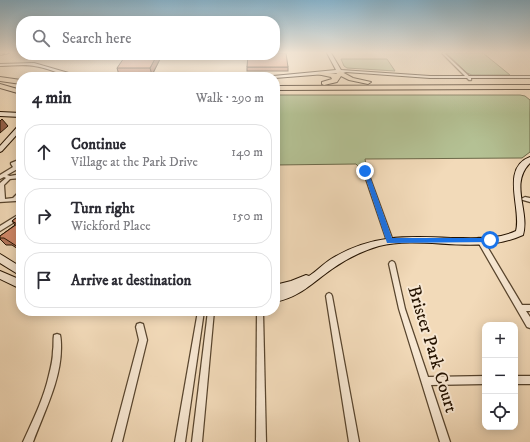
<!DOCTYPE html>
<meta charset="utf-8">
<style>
body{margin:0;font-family:"IM FELL DW Pica",serif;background:#f7f7f7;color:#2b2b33}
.controls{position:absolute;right:12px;bottom:12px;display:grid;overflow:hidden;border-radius:8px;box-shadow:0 2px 10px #0003}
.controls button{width:36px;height:36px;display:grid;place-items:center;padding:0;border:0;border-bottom:1px solid #e1e1e2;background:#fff;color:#2b2b33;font:20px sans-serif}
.stop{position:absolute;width:12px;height:12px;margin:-9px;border:3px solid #1a73e8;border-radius:50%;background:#fff}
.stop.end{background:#1a73e8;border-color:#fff;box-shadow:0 1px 4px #0008}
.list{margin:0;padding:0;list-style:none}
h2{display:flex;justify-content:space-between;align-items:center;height:52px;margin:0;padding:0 16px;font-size:17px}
h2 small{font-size:13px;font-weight:400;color:#7c7c81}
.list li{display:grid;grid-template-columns:26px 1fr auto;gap:12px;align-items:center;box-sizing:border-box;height:56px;margin:0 8px 8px;padding:0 8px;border:1px solid #e1e1e2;border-radius:16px}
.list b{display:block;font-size:15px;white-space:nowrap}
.list p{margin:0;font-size:13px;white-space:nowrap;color:#7c7c81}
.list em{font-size:13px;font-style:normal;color:#7c7c81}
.icon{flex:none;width:22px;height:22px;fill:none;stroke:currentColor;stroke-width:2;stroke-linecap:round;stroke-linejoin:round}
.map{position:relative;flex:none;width:530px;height:442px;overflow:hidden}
.search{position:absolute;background:#fff;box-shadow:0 2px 10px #0003;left:16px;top:16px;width:264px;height:44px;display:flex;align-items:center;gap:10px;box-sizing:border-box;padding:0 14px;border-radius:16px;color:#7c7c81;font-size:15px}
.panel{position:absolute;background:#fff;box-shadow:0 2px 10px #0003;left:16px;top:72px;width:264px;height:244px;border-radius:16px}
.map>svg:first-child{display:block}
</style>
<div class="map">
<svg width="530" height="442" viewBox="0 0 530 442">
<rect width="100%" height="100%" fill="#f2dab9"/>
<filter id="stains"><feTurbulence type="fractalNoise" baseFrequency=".005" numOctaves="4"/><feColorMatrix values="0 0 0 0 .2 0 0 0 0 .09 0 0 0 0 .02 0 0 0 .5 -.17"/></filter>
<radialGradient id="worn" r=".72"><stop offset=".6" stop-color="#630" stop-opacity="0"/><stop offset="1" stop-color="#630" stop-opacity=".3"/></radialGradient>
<g fill="#b4c194" stroke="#6c6a4a">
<path d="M 446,53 L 483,53 L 510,75 L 472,75 L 467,73 Z"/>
<path d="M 341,59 L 387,59 L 395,71 L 347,68 L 344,66 Z"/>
<path d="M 275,95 L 520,95 L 525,96 L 530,100 L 530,152 L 522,158 L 365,159 L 366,165 L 358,166 L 356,164 L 275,165 Z"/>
</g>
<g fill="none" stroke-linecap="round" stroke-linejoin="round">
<defs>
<g id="street">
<path d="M 442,53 L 444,53 L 471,78 L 471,80 L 469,80 Z"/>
<path d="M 21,159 L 21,162 L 16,165 L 21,165 L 21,167 L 7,175 L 10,176 L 21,174 L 21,178 L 10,179 L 4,185 L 5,199 L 13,198 L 19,192 L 21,191 L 21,196 L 16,201 L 0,202 L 0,183 L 6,178 L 4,177 L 0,179 L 0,175 L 13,167 L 11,164 L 11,163 Z"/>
<path d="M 365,168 L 367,170 L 393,241 L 392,243 L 388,243 L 387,241 L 363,170 Z"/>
<path d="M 525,197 L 530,198 L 530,202 L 523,200 L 522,199 L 523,198 Z"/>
<path d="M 21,213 L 21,218 L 0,231 L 0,226 Z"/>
<path d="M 478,238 L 482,238 L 522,305 L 530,305 L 530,311 L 526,311 L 530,317 L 530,328 L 527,327 L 478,242 L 477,240 Z"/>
<path d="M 392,261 L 394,262 L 395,264 L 405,309 L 428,377 L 485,376 L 485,384 L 431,385 L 450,442 L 440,442 L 399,309 L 389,264 L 390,262 Z"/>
<path d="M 329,293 L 331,294 L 332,296 L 359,442 L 349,442 L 326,296 L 327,294 Z"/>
<path d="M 198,311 L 204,311 L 185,442 L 175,442 Z"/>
<path d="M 208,311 L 214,311 L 202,442 L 192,442 Z"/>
<path d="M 257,311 L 263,311 L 266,442 L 256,442 Z"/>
<path d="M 140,323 L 143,324 L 147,340 L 122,442 L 112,442 L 139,340 L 136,327 L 137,324 Z"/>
<path d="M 57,334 L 60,335 C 61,339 61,343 61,348 C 61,380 44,412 33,442 L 23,442 C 33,420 44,398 49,375 C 51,367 53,359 53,351 C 54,346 53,340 54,335 Z"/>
<rect x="515" y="376" width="15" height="8"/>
</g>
<g id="secondary">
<path d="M 327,53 L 331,53 L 341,70 L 430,76 L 530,76 L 530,78 L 430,78 L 346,72 L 340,74 L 338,73 L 275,78 L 275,77 L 271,77 L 273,76 L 336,70 Z"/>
<path d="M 34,63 L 79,76 L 79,77 C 63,77 50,68 34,66 C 24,64 11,66 0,66 L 0,64 Z"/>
<path d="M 0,112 L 21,113 L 21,117 L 0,116 Z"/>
<path d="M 21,124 L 21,130 L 2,151 L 0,152 L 0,146 L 19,125 Z"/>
<path d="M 530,157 L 530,163 C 509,184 530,211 523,235 C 477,256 426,235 379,246 C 362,251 346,259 332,269 C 312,283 300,297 275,302 L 275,285 L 291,281 L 306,275 L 309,276 C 317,271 323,264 331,259 C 372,234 407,236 453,238 C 474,238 497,240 516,231 C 522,209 500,168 530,157 Z"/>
<path d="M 0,254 L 21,267 L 21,276 L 0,263 Z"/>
<path d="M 0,271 L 21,280 L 21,289 L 0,279 Z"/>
</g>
<g id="highway">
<path d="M 340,71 L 353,78 L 371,82 L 368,84 L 349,80 L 341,76 L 337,82 L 324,85 L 322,84 L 322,82 L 332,79 L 331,77 L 317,74 L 320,72 L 336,74 Z"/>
<path d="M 0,77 L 21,80 L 21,84 L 0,81 Z"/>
<path d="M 0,84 L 21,90 L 21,94 L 0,88 Z"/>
<path d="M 530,85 L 530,89 L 275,90 L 275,86 Z"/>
</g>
</defs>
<use href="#street" stroke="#58452e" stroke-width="2.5"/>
<use href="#secondary" stroke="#251300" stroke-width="2"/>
<use href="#highway" stroke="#251300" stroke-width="2"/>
<use href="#street" fill="#f7e7d2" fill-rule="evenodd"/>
<use href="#secondary" fill="#f7e7d2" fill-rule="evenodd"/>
<use href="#highway" fill="#f2dab9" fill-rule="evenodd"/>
<defs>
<path id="rail" d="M 0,55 L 9,53"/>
</defs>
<use href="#rail" stroke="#251300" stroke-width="2"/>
<use href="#rail" stroke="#f7e7d2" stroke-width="1" stroke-dasharray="2.5" stroke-linecap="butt"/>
</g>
<g fill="#b6775c" stroke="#251300">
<path d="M 162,55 L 152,75 L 119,75 L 117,68 Z"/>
<path d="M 187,55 L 219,55 L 187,56 Z"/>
<rect x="247" y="67" width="41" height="4"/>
<path d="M 21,214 L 21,251 L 12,245 L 6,245 L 0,239 L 0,236 L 15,225 L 12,221 Z"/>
</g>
<g fill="#94614b" stroke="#251300">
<path d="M 157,55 L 162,55 L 152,75 L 150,68 Z"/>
<path d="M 2,119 L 8,126 L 0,133 L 0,121 Z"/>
<path d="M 21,244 L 21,250 L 18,247 Z"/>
</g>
<g fill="#d48a6b" stroke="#251300">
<path d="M 275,53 L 286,53 L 288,67 L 247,67 L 248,55 L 275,55 Z"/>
<path d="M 126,55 L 157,55 L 150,68 L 117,68 Z"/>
<path d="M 21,214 L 21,244 L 18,247 L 4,238 L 0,238 L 0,236 L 17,224 L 12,221 Z"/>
</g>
<linearGradient id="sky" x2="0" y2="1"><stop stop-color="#89b7d1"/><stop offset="0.46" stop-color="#f9eee0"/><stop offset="1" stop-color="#f9eee0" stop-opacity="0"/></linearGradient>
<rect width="530" height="114" fill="url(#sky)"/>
<path fill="#1a73e8" d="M 363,170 L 368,171 L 392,238 L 493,238 L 493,242 L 387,243 Z"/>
<g text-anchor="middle" stroke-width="4" stroke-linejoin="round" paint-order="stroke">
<g font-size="18" fill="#251300" stroke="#f7e7d2">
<text transform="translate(433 349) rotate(73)" y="6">Brister Park Court</text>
</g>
</g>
<rect width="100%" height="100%" filter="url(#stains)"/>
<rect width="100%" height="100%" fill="url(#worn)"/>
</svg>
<div class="controls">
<button>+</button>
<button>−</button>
<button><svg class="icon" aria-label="locate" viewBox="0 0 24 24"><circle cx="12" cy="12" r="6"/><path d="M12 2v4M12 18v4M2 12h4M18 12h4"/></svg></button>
</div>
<div class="stop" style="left:490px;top:240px"></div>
<div class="stop end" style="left:365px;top:171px"></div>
<div class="search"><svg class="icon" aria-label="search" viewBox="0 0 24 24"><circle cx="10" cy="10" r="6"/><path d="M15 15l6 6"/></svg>Search here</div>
<section class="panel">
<h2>4 min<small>Walk · 290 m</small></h2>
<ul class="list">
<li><svg class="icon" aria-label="ahead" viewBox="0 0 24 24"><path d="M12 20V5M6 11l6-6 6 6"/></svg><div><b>Continue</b><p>Village at the Park Drive</p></div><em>140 m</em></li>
<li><svg class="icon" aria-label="right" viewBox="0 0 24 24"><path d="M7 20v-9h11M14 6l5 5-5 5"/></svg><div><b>Turn right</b><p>Wickford Place</p></div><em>150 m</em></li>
<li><svg class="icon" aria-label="arrive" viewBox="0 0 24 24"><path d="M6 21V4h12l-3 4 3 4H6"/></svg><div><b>Arrive at destination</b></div></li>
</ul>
</section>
</div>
